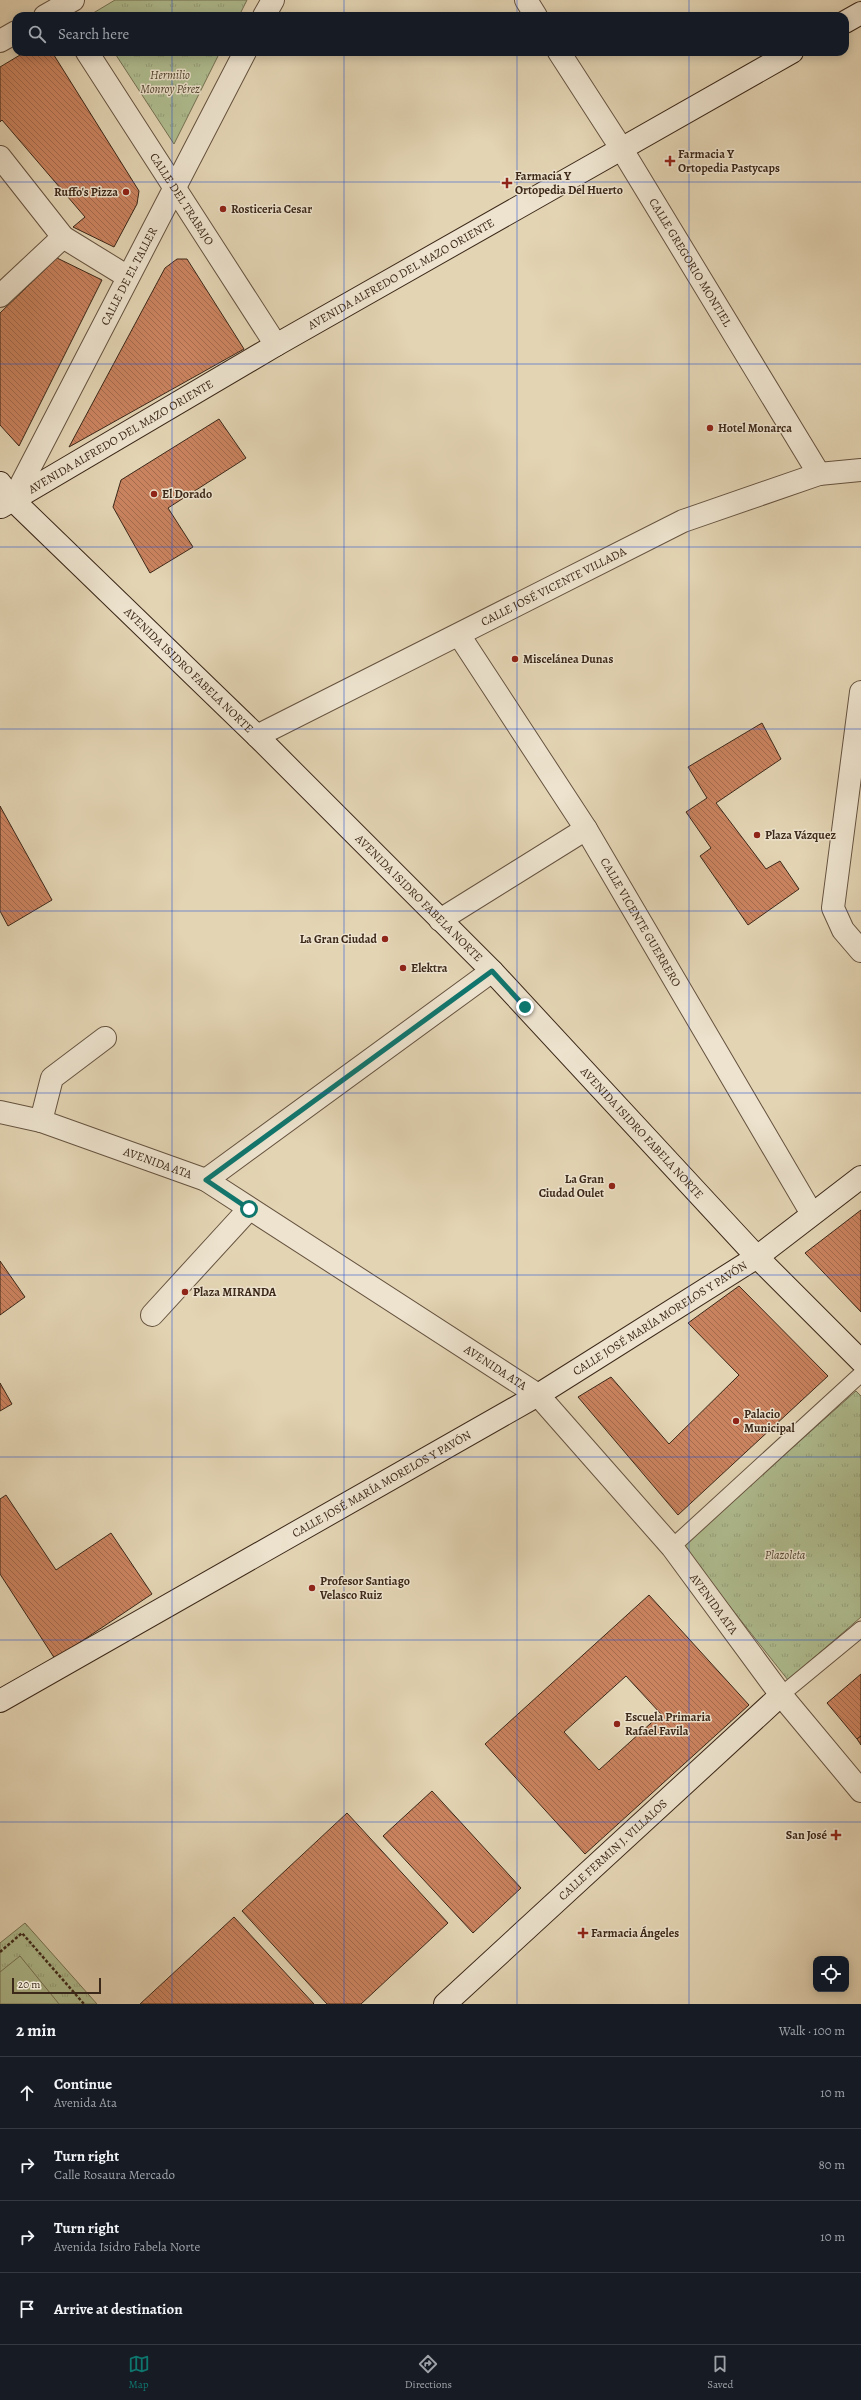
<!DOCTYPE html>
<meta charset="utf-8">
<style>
body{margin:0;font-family:Alegreya,serif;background:#242831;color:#f1f3f6}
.controls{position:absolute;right:12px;bottom:12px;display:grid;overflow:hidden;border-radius:8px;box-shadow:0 2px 10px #0003}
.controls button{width:36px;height:36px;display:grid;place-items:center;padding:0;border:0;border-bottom:1px solid #363941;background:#171b24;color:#f1f3f6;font:20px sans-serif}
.scale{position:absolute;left:12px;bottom:10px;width:89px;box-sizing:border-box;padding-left:4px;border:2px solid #3c2819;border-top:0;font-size:11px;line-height:14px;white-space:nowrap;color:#3c2819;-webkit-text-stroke:3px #ede3ce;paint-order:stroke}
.stop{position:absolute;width:12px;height:12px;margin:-9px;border:3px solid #0f766e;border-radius:50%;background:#fff}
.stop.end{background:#0f766e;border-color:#fff;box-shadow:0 1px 4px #0008}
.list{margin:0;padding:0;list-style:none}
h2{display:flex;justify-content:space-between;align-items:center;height:52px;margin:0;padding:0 16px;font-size:17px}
h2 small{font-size:13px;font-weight:400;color:#9ea1a6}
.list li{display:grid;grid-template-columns:26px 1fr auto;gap:12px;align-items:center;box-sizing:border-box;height:72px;padding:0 16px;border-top:1px solid #363941}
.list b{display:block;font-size:15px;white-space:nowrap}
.list p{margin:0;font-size:13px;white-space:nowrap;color:#9ea1a6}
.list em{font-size:13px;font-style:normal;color:#9ea1a6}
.icon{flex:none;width:22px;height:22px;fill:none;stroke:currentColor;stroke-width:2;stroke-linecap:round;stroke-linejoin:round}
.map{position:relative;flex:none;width:861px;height:2004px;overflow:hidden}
.search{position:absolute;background:#171b24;box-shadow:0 2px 10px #0003;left:12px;right:12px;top:12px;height:44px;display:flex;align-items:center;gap:10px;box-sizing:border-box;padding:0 14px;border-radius:12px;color:#9ea1a6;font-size:15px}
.sheet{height:340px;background:#171b24}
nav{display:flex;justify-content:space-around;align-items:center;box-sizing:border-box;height:56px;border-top:1px solid #363941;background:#171b24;font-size:11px;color:#9ea1a6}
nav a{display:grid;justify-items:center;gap:2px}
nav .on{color:#0f766e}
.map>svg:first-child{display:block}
</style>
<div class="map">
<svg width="861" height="2004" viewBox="0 0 861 2004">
<defs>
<pattern id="park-tufts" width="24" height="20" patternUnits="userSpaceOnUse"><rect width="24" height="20" fill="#afbd90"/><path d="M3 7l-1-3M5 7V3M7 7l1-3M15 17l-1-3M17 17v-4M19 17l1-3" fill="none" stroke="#97a27c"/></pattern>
<pattern id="building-back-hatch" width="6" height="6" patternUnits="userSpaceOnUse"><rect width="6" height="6" fill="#ca835f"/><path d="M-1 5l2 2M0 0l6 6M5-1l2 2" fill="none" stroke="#a56b4e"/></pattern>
</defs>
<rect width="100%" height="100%" fill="#e3d4b3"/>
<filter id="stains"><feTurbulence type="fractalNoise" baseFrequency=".005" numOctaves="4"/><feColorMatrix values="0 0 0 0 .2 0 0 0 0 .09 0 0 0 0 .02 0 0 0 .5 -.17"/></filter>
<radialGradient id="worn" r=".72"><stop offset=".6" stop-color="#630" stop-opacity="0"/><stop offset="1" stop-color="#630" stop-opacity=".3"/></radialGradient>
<g fill="url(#park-tufts)" stroke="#767254">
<path d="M 115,0 L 247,0 L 239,16 L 90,15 Z"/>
<path d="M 114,52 L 220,52 L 174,144 Z"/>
<path d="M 856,1391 L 861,1396 L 861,1617 L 788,1680 L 682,1546 Z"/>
<path d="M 25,1923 L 97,2004 L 0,2004 L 0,1943 Z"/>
</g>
<path fill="#afbd90" stroke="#767254" d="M 20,1956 L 59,2004 L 0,2004 L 0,1972 Z"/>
<g fill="url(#building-back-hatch)" stroke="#3c2819" fill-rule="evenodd">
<path d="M 25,52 L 52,52 L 139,191 L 137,204 L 114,247 L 73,227 L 85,217 L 2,120 L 0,122 L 0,67 Z"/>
<path d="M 57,258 L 102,280 L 19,446 L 0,425 L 0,313 Z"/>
<path d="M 177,259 L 187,259 L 244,349 L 69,447 L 165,268 Z"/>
<path d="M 219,419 L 246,458 L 168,508 L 193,547 L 150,573 L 113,507 L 121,480 Z"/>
<path d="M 762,723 L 781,759 L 716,803 L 766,869 L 780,861 L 799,889 L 748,925 L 700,856 L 711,848 L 686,812 L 707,798 L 688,767 Z"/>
<path d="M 0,806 L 52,900 L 8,926 L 0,911 Z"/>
<path d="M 861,1210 L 861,1312 L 805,1253 Z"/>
<path d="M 0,1261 L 25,1297 L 0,1315 Z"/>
<path d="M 739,1286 L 828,1376 L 678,1515 L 578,1397 L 611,1377 L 669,1444 L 739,1375 L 688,1323 Z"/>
<path d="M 0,1383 L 12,1404 L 0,1411 Z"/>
<path d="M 6,1495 L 56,1570 L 111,1533 L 152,1594 L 55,1659 L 0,1574 L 0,1499 Z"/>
<path d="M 649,1595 L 749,1705 L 585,1854 L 485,1744 ZM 626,1676 L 661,1714 L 599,1770 L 564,1732 Z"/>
<path d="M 861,1674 L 861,1736 L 857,1739 L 827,1703 Z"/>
<path d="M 861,1736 L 861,1745 L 857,1739 Z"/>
<path d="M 432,1791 L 521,1888 L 473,1933 L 383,1836 Z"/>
<path d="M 347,1813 L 448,1923 L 361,2004 L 327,2004 L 242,1911 Z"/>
<path d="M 234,1917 L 314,2004 L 140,2004 Z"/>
</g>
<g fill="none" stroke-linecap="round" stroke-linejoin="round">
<defs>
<g id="lane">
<path d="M 672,1547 L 861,1374"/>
<path d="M 781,1695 L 861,1629"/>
</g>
<g id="street">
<path d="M 526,0 L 536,16"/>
<path d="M 45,16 L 73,0"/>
<path d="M 264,16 L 273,0"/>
<path d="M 0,41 L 16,32"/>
<path id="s1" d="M 87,52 L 276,345"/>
<path id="s2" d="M 559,52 L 621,148 L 819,474"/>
<path d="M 0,157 L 63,237 L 0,296"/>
<path d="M 63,237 L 128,277"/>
<path id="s3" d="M 13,500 L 245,52"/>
<path id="s4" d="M 459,635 L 586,829 L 812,1214"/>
<path d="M 861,692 L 833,908 L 843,930 L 861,951"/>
<path id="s5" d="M 257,736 L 683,521 L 819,474 L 861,470"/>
<path d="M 440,920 L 586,829"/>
<path id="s6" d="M 0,1112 L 41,1121 L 206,1180 L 538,1395 L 672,1547 L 781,1695 L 861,1791"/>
<path d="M 41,1121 L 52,1078 L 105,1038"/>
<path d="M 206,1180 L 492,971"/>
<path d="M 152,1315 L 249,1209"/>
</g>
<g id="secondary">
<path d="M 845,22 L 861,13"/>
<path id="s7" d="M 0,483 L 13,500 L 257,736 L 492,971 L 757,1257 L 861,1361"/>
<path id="s8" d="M 1,507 L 276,345 L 792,52"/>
<path id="s9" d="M 0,1701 L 538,1395 L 757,1257 L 861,1177"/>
<path id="s10" d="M 445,2004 L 781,1695"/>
</g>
</defs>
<use href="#lane" stroke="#665340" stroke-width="17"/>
<use href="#street" stroke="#665340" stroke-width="24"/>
<use href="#secondary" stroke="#3c2819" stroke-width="24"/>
<path stroke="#3c2819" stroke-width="2.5" stroke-dasharray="3 2" stroke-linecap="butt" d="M 0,1952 L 22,1933 L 84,2004"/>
<use href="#lane" stroke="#ede3ce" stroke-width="15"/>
<use href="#street" stroke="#ede3ce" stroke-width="22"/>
<use href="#secondary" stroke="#ede3ce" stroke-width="22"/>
</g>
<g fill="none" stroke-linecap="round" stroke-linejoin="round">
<path stroke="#0f766e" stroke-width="5" d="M 249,1209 L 206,1180 L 492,971 L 525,1007"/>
</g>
<path fill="none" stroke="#1d4ed8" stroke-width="1" stroke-opacity="0.55" d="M 172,0 L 172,16M 344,0 L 344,16M 517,0 L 517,16M 689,0 L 689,16M 172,52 L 172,2004M 344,52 L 344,2004M 517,52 L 517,2004M 689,52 L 689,2004M 0,182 L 861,182M 0,364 L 861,364M 0,547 L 861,547M 0,729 L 861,729M 0,911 L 861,911M 0,1093 L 861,1093M 0,1275 L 861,1275M 0,1457 L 861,1457M 0,1640 L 861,1640M 0,1822 L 861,1822"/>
<g fill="#8f2418" stroke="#ede3ce" stroke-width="1.5">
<path d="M668 155h4v4h4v4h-4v4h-4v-4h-4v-4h4z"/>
<path d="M505 177h4v4h4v4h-4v4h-4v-4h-4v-4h4z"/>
<circle cx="126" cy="192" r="4"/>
<circle cx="223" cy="209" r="4"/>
<circle cx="710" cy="428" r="4"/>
<circle cx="154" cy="494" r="4"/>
<circle cx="515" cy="659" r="4"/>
<circle cx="757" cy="835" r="4"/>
<circle cx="385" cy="939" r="4"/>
<circle cx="403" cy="968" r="4"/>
<circle cx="612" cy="1186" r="4"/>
<circle cx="185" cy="1292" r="4"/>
<circle cx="736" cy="1421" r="4"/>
<circle cx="312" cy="1588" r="4"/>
<circle cx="617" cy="1724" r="4"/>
<path d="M834 1829h4v4h4v4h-4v4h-4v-4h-4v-4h4z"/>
<path d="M581 1927h4v4h4v4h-4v4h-4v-4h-4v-4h4z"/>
</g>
<g text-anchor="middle" stroke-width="3" stroke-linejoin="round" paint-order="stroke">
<g font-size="12" font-style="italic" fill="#534631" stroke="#ede3ce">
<text x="170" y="79">Hermilio<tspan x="170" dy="14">Monroy Pérez</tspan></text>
<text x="785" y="1559">Plazoleta</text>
</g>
<g font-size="12" font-weight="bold" fill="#3c2819" stroke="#ede3ce" text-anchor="start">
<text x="678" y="158">Farmacia Y<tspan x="678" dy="14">Ortopedia Pastycaps</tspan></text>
<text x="515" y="180">Farmacia Y<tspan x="515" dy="14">Ortopedia Del Huerto</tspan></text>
<text x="118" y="196" text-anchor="end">Ruffo's Pizza</text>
<text x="231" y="213">Rosticeria Cesar</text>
<text x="718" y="432">Hotel Monarca</text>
<text x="162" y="498">El Dorado</text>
<text x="523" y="663">Miscelánea Dunas</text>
<text x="765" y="839">Plaza Vázquez</text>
<text x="377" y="943" text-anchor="end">La Gran Ciudad</text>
<text x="411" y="972">Elektra</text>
<text x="604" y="1183" text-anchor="end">La Gran<tspan x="604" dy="14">Ciudad Oulet</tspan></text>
<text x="193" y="1296">Plaza MIRANDA</text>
<text x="744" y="1418">Palacio<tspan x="744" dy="14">Municipal</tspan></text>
<text x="320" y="1585">Profesor Santiago<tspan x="320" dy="14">Velasco Ruiz</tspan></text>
<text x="625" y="1721">Escuela Primaria<tspan x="625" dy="14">Rafael Favila</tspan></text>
<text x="827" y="1839" text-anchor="end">San José</text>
<text x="591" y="1937">Farmacia Ángeles</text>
</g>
<g font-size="12" fill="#3c2819" stroke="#ede3ce">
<text dy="4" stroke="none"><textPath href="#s1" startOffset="175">CALLE DEL TRABAJO</textPath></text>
<text dy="4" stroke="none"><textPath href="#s2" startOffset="248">CALLE GREGORIO MONTIEL</textPath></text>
<text dy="4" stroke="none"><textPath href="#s8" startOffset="463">AVENIDA ALFREDO DEL MAZO ORIENTE</textPath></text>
<text dy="4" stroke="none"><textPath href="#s3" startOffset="252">CALLE DE EL TALLER</textPath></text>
<text dy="4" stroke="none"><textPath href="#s8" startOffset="139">AVENIDA ALFREDO DEL MAZO ORIENTE</textPath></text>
<text dy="4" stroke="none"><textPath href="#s5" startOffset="332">CALLE JOSÉ VICENTE VILLADA</textPath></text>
<text dy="4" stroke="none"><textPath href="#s7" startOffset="266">AVENIDA ISIDRO FABELA NORTE</textPath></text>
<text dy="4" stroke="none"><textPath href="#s7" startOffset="590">AVENIDA ISIDRO FABELA NORTE</textPath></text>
<text dy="4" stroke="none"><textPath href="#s4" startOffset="340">CALLE VICENTE GUERRERO</textPath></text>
<text dy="4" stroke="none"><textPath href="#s7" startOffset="914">AVENIDA ISIDRO FABELA NORTE</textPath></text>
<text dy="4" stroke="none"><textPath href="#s6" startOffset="166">AVENIDA ATA</textPath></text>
<text dy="4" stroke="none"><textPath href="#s9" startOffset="763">CALLE JOSÉ MARÍA MORELOS Y PAVÓN</textPath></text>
<text dy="4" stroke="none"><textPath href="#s6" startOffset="562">AVENIDA ATA</textPath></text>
<text dy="4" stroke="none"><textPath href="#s9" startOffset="439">CALLE JOSÉ MARÍA MORELOS Y PAVÓN</textPath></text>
<text dy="4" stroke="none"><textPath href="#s6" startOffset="886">AVENIDA ATA</textPath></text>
<text dy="4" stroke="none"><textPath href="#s10" startOffset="228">CALLE FERMIN J. VILLALOS</textPath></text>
</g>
</g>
<rect width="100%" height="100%" filter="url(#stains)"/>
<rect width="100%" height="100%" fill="url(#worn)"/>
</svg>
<div class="controls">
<button><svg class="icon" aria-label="locate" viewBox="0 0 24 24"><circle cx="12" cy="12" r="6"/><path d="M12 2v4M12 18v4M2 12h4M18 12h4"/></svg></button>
</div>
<div class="scale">20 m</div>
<div class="stop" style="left:249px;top:1209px"></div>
<div class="stop end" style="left:525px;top:1007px"></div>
<div class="search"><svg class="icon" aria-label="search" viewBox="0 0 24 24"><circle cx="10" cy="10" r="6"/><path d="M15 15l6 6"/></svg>Search here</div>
</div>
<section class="sheet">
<h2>2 min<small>Walk · 100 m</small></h2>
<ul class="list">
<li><svg class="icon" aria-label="ahead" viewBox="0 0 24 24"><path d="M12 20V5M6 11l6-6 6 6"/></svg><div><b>Continue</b><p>Avenida Ata</p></div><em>10 m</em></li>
<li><svg class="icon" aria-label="right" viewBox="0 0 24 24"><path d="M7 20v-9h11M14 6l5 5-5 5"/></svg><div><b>Turn right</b><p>Calle Rosaura Mercado</p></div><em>80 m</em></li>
<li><svg class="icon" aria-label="right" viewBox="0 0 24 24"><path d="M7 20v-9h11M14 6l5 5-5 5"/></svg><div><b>Turn right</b><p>Avenida Isidro Fabela Norte</p></div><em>10 m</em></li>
<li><svg class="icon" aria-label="arrive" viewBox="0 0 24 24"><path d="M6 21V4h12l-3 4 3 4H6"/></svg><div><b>Arrive at destination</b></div></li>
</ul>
</section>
<nav>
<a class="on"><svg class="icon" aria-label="map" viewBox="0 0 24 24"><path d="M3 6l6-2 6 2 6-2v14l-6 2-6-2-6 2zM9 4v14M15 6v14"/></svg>Map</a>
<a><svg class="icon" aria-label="directions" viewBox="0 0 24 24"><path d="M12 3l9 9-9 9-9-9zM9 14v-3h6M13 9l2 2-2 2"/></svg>Directions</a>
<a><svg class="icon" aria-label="saved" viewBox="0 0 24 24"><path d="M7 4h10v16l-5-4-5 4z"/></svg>Saved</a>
</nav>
